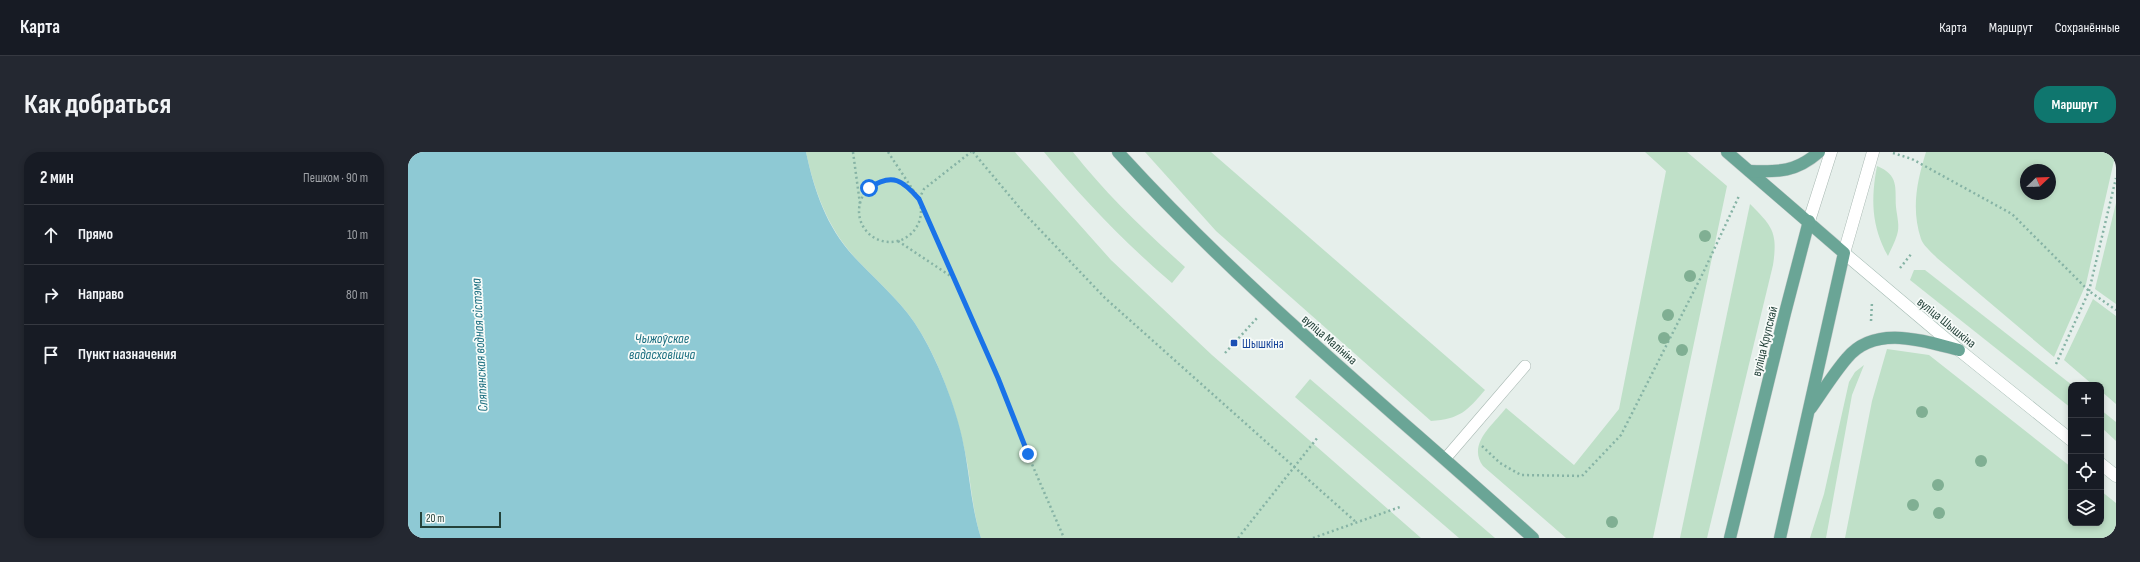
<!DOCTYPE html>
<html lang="ru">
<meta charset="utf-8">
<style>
body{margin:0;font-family:"Sofia Sans Condensed",sans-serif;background:#242831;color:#f1f3f6}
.controls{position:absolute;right:12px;bottom:12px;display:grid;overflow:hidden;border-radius:8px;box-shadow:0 2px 6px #0003}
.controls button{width:36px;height:36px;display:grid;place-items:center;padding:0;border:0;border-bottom:1px solid #363941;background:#171b24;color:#f1f3f6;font:20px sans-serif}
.compass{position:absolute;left:1612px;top:12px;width:36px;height:36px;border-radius:50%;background:#171b24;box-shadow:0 2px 6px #0003;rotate:67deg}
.scale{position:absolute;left:12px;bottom:10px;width:81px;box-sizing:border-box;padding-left:4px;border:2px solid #24423a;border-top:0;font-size:11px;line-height:14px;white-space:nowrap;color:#24423a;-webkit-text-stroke:3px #f7fbf9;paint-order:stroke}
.stop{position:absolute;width:12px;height:12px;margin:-9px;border:3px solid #1a73e8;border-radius:50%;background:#fff}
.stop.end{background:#1a73e8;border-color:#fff;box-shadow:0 1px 4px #0008}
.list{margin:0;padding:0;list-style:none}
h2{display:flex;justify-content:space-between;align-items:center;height:52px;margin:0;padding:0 16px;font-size:17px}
h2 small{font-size:13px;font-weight:400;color:#9ea1a6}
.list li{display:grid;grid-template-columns:26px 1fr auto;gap:12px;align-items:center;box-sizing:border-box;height:60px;padding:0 16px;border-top:1px solid #363941}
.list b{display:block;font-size:15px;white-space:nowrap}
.list em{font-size:13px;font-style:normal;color:#9ea1a6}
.icon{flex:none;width:22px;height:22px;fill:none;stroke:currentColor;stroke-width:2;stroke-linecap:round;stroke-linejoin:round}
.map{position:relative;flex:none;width:1708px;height:386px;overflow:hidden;border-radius:16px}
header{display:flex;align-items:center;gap:24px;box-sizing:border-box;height:56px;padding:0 20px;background:#171b24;border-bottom:1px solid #363941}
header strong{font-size:19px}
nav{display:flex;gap:22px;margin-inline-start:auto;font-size:14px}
.intro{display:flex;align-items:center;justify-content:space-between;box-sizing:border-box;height:96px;padding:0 24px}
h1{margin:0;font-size:28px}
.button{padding:10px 18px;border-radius:16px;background:#0f766e;color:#fff;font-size:14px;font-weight:700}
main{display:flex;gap:24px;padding:0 24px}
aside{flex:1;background:#171b24;border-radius:16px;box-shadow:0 2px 6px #0003}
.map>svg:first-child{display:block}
</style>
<header>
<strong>Карта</strong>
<nav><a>Карта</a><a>Маршрут</a><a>Сохранённые</a></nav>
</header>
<div class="intro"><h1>Как добраться</h1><a class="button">Маршрут</a></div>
<main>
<aside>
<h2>2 мин<small>Пешком · 90 m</small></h2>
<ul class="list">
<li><svg class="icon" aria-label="ahead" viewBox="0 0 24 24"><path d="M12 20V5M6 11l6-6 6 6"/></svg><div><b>Прямо</b></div><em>10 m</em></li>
<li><svg class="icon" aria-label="right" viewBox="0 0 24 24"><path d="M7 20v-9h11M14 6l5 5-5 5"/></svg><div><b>Направо</b></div><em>80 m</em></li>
<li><svg class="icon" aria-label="arrive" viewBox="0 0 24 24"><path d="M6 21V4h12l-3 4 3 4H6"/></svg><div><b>Пункт назначения</b></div></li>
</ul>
</aside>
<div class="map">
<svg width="1708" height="386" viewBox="0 0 1708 386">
<rect width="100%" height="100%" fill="#e6efeb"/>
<g fill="#bfe0c8" fill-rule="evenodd">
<path d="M 398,0 L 607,0 L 703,108 L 804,203 L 1013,386 L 573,386 C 564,358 563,328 557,300 C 549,261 533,214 513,181 C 497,153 473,133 451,110 C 421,79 407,42 398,0 Z"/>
<path d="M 636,0 L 665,0 C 698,42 737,79 777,115 L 764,131 C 717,91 675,47 636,0 Z"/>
<path d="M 737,0 L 803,0 L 1077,238 C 1059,259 1052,267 1023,269 L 808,79 Z"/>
<path d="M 1237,0 L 1279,0 L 1319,34 L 1245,386 L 1158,386 L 1075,314 C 1059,292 1085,273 1098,256 L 1166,313 L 1211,257 L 1258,19 Z"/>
<path d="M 1518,0 L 1708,0 L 1678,132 L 1646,205 L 1529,106 C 1524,101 1515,93 1513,87 C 1503,57 1509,29 1518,0 ZM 1618,18 L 1642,18 L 1642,42 L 1618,42 Z"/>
<path d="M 1469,14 C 1491,23 1487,35 1488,55 C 1489,65 1492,74 1489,83 C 1487,90 1483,97 1480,104 C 1463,74 1463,46 1469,14 Z"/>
<path d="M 1708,51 L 1708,152 L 1687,137 Z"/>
<path d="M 1342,52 C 1364,74 1370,80 1365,113 L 1299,386 L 1272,386 Z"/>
<path d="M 1506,118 L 1517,118 L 1664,233 L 1663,256 L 1502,128 Z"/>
<path d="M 1685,147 L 1708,164 L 1708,252 L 1693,239 L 1693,233 L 1685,233 L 1656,208 Z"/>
<path d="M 1479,197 L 1521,203 L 1663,315 L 1663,371 L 1693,371 L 1693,339 L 1708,351 L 1708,386 L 1437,386 L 1464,249 Z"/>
<path d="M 1456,213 L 1444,243 L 1418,386 L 1402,386 L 1416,342 L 1441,230 L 1447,220 Z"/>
<path d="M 902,227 L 1087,386 L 1051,386 L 887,245 Z"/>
<path d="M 1693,258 L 1708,270 L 1708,289 L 1693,275 Z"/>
</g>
<path fill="#8ec9d4" d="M 0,0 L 398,0 C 407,42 420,79 451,110 C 473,133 497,153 513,181 C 532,213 551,263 557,300 C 562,328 564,358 573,386 L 0,386 Z"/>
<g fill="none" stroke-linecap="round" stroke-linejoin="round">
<defs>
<path id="service" d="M 1037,307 L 1117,214"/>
<g id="tertiary">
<path d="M 1401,69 L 1423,0"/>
<path d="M 1436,101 L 1465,0"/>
</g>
<g id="secondary">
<path d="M 1436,101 L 1551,198 L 1663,288"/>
<path d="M 1693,312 L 1708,324"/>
</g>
<g id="primary">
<path d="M 710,0 C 837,140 985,259 1125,386"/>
<path d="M 1319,0 L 1436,101 L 1372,386"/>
<path d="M 1342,19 C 1371,20 1388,20 1411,0"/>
<path d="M 1403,256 C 1415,239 1426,221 1439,206 C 1467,172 1516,189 1551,198"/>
<path d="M 1322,386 L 1377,161 L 1401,69"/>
</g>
</defs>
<use href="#service" stroke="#a8b8b2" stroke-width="12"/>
<use href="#tertiary" stroke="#a8b8b2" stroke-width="13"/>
<use href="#secondary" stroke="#a4bbb3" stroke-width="13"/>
<use href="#primary" stroke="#c2cac8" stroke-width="13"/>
<g stroke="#86b3a5" stroke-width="2.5" stroke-dasharray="2 3" stroke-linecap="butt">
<path d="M 445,0 L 452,52"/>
<path d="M 480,0 L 511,47 L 590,226 L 620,303 L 656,386"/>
<path d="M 565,0 L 616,61 L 697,146 L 949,371"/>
<path d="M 1485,1 L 1504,7 L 1604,62 L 1681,139 L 1708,158"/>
<circle cx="482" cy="59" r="31"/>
<path d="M 511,47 L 516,37 L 563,0"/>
<path d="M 490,89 L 547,127"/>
<path d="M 1492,116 L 1504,101"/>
<path d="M 1463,169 L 1464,150"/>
<path d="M 817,201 L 849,166"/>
<path d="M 1648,212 L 1681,139 L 1708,26"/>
<path d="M 1074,294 L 1092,311 L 1113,323 L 1174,324 L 1213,283 L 1295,121 L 1331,44"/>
<path d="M 830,386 L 910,285"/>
<path d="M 905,386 L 992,355"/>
</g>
<use href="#service" stroke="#fff" stroke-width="11"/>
<use href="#tertiary" stroke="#fff" stroke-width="12"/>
<use href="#secondary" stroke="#fff" stroke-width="12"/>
<use href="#primary" stroke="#6aa596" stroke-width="12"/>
</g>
<g fill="#80af93">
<circle cx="1297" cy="84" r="6"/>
<circle cx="1282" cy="124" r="6"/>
<circle cx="1260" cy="163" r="6"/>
<circle cx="1256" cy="186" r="6"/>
<circle cx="1274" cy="198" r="6"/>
<circle cx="1514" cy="260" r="6"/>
<circle cx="1573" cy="309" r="6"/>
<circle cx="1530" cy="333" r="6"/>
<circle cx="1505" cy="353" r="6"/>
<circle cx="1531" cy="361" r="6"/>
<circle cx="1204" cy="370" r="6"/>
</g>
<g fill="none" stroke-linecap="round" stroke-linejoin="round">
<path stroke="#1a73e8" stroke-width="5" d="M 461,36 C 485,20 495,29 511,47 L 590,226 L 620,302"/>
</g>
<rect fill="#1a4fb4" stroke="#f7fbf9" stroke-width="1.5" x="822" y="187" width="8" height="8" rx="2"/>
<g text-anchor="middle" stroke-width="3.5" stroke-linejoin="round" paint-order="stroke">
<g font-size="13" fill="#24423a" stroke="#f7fbf9">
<text transform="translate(1539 170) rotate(39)" y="5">вуліца Шышкіна</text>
<text transform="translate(922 187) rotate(41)" y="5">вуліца Малініна</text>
<text transform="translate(1356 189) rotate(-76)" y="5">вуліца Крупскай</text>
</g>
<g font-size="13" fill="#164399" stroke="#f7fbf9" text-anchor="start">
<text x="834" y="196">Шышкіна</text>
</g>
<g font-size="14" font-style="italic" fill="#1c6f80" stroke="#f7fbf9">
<text x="254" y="191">Чыжоўскае<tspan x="254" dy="16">вадасховішча</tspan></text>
<text transform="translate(71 193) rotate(-93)" y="5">Сляпянская водная сістэма</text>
</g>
</g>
</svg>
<div class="controls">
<button>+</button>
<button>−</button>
<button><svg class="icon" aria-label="locate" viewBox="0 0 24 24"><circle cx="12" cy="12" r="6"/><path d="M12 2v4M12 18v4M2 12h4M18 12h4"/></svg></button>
<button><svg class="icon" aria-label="layers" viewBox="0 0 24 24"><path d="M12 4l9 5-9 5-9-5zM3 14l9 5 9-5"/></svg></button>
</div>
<svg class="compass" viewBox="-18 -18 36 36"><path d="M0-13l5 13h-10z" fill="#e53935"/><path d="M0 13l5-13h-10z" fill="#9ea1a6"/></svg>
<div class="scale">20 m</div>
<div class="stop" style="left:461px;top:36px"></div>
<div class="stop end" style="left:620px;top:302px"></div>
</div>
</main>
